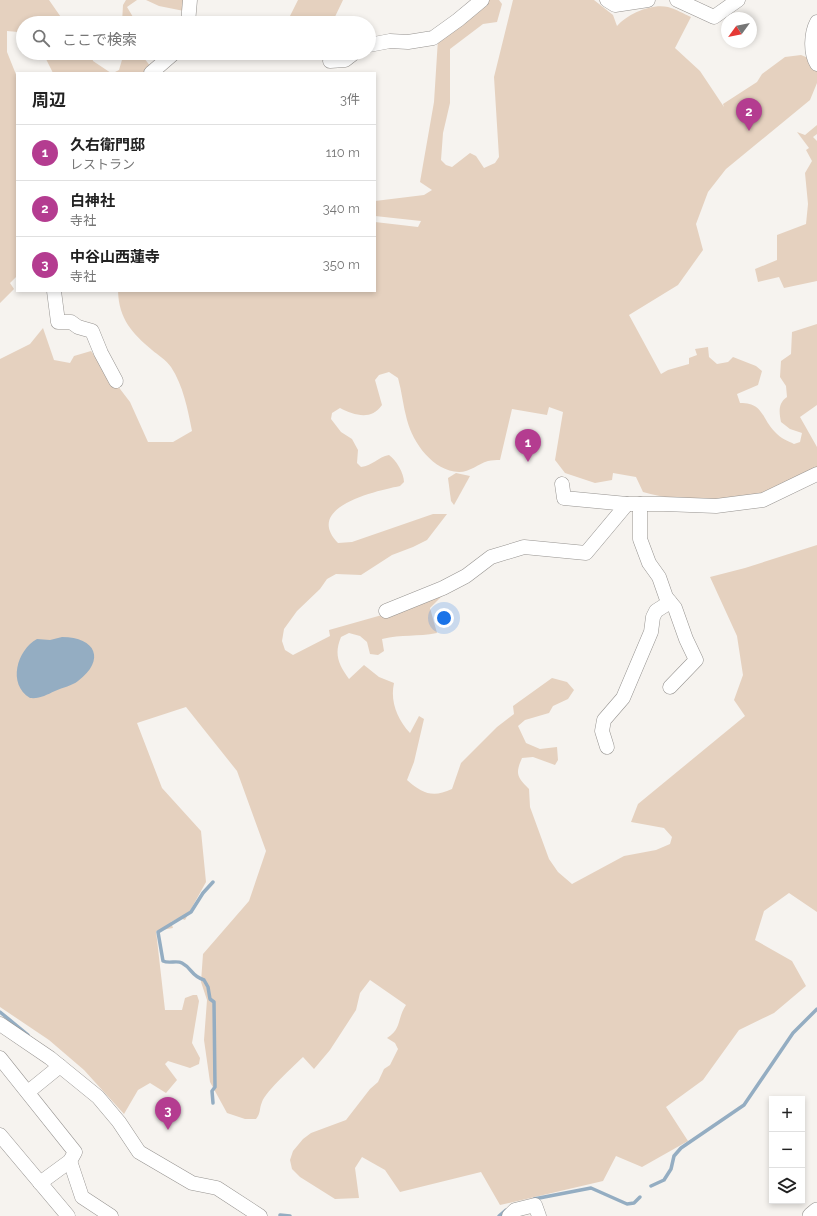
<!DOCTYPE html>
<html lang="ja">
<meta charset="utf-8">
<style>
body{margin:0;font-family:Raleway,"Noto Sans JP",sans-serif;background:#f6f6f6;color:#222}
.controls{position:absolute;right:12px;bottom:12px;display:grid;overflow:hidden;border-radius:0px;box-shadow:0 2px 6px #0003}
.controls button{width:36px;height:36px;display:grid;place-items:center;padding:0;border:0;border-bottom:1px solid #e0e0e0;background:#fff;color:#222;font:20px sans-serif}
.compass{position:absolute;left:721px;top:12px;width:36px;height:36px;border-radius:50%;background:#fff;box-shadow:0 2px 6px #0003;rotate:237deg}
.you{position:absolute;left:444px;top:618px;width:14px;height:14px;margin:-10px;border:3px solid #fff;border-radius:50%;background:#1a73e8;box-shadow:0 0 0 6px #1a73e833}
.badge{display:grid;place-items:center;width:26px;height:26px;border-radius:50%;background:#b43c90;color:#fff;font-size:13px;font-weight:700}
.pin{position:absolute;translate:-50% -33px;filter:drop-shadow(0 1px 2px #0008)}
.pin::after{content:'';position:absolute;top:21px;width:14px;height:12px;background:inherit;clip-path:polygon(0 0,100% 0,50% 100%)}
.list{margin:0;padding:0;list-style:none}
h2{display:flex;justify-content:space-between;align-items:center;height:52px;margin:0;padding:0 16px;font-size:17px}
h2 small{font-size:13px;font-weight:400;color:#767676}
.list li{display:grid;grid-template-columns:26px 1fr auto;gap:12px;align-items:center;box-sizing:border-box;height:56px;padding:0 16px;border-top:1px solid #e0e0e0}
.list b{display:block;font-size:15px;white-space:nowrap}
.list p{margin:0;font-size:13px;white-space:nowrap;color:#767676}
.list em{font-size:13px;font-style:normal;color:#767676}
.icon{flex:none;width:22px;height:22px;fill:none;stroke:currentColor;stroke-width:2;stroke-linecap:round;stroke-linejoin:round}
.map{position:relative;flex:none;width:817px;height:1216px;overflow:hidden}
.search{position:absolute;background:#fff;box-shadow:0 2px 6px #0003;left:16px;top:16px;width:360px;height:44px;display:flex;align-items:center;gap:10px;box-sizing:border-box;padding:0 14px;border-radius:22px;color:#767676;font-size:15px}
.panel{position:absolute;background:#fff;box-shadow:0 2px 6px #0003;left:16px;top:72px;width:360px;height:220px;border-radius:0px}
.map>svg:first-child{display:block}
</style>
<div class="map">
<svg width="817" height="1216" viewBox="0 0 817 1216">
<rect width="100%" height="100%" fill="#f6f3ef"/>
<g fill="#e5d1bf">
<path d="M 0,0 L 49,0 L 65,23 L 23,23 L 23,45 L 18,32 L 7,31 L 7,52 L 17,77 L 17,276 L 10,283 L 14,289 L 0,303 Z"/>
<path d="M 126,0 L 137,0 L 127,7 L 133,17 L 126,23 L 122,23 L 123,5 Z"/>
<path d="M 146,0 L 188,0 L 184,11 L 159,6 Z"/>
<path d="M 298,0 L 343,0 L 332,23 L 309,23 L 297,16 L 288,20 Z"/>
<path d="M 489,0 L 499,0 L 502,4 L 497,22 L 483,24 L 450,49 L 450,103 L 443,133 L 441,160 L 446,165 L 452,167 L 470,153 L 476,156 L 484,168 L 495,163 L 499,157 L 494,77 L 513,0 L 594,0 L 613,15 L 617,26 C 627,14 652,3 668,7 C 676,9 684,14 691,17 L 675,48 L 700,71 L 724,107 L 723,104 L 757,82 L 762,74 L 785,57 L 801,55 L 811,59 L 817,69 L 817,83 L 810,100 L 726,169 L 708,192 L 696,224 L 703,250 L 678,285 L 629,315 L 661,374 L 668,370 L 689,364 L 689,358 L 697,355 L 695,349 L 708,347 L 709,357 L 717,364 L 728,362 L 733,357 L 756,366 L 762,371 L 758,385 L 737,394 L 740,403 C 764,403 761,418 775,432 C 780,438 788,441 794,444 L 800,442 L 802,433 L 790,429 L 781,422 C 779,412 778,403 787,397 L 786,386 L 780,377 L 781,361 L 791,354 L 792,332 L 817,324 L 817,405 L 800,417 L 817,447 L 817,470 C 799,477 780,488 761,494 C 725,504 679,502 643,492 L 636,477 L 613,473 L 612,480 L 595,483 L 565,473 L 555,460 L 563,412 L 549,407 L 547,415 L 512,409 L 500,460 C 496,460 492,460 488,461 C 478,464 470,472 459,472 C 433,471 413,443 407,420 C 403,406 402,392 398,378 L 389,372 L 379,375 L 375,380 L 382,405 C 371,421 354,415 340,408 L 332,413 L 331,419 L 341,432 L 352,439 L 358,450 L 357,463 L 361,467 C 372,466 378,457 389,455 C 396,460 404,473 404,482 L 400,486 C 376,491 303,507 338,543 L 352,542 L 433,514 L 447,514 L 427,540 L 413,547 L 392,555 L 361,575 L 336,574 L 327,579 L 320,589 L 297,611 L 284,629 L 282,641 L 285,650 L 293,655 L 330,636 L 329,630 L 389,613 L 446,592 L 430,608 L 437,633 C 417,637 402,634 382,639 L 384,651 L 378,655 L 370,654 L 367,642 L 360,636 L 349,633 L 341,637 C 334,654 338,664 349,679 L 364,665 L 379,677 L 394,683 C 390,701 397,719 410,733 L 419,716 L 424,719 L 414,762 L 407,780 C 423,794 433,798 452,789 L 461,763 L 497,727 L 514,714 L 513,706 L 552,678 L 567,682 L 574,690 L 568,699 L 553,706 L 549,713 L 525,720 L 518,726 L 526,743 L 540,749 L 557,747 L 558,760 L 555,765 L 533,757 L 522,758 C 515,774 517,777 529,789 L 530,807 L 549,859 L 558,872 L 572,884 L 624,856 L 656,850 L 670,844 L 672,837 L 664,828 L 631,822 L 638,804 L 745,716 L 734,700 L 743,675 L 737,636 L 710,577 L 745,568 L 817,545 L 817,912 L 789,893 L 764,911 L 755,940 L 792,961 L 806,986 L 774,1013 L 739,1030 L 703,1080 L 666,1107 L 688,1141 L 642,1167 L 616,1156 L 603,1181 L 500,1205 L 481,1172 L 400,1192 L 385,1170 L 362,1157 L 355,1168 L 359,1198 L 335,1199 L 300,1177 L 292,1169 L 290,1160 L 293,1151 L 303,1139 L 311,1133 L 346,1120 L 370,1089 L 378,1082 L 384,1069 L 390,1065 L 398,1049 L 395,1043 L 387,1038 C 402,1029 397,1018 406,1005 L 370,980 L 360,993 L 356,1010 L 330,1050 L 314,1069 L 303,1057 C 294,1066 266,1091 262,1102 C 259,1109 261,1113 256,1119 L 245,1119 L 227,1113 L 210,1082 L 204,1040 L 207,1000 L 201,982 L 203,954 L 249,901 L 266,851 L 237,771 L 186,707 L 137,723 L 162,788 L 201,831 L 206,882 L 185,920 L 179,918 L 171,922 L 173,928 L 156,931 L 165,1010 L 182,1010 L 185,998 L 193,995 L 197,995 L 199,1001 L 192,1043 L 200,1058 L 199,1064 L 190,1068 L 168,1061 L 165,1064 L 177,1080 L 166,1093 L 150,1083 L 138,1090 L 124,1114 L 84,1070 L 49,1040 L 0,1007 L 0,359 L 30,344 L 43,328 L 54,360 L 70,363 L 74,356 L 91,351 L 130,402 L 148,442 L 173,442 L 192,431 C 188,410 183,385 171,367 C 166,360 158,355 152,350 C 132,333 119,319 118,291 L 375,291 L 375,222 L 418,227 L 421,221 L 375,216 L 375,201 L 424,195 L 432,190 L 420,182 L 434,102 L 438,39 L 476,14 Z"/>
<path d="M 43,53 L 91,53 L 93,61 L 111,73 L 53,73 Z"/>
<path d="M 124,53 L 140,53 L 151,67 L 146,73 L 113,73 L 119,70 Z"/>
<path d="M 817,125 L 817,134 L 813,137 L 817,141 L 817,281 L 784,288 L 779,277 L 758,282 L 755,269 L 777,260 L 777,235 L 806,224 L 808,204 L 805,173 L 812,161 L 806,150 L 809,148 L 797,132 L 805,135 Z"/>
<path d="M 456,473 L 470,476 L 454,505 L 451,501 L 448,478 Z"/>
</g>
<path fill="#94adc2" d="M 62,637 C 96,637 106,660 78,681 C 72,686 63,687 55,691 C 46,695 40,699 30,698 C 7,684 17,650 37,639 L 50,640 Z"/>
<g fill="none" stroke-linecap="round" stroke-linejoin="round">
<g stroke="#94adc2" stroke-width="3.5">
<path d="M 0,1012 L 28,1035"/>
<path d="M 213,1103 L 212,1091 L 215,1087 L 214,1002 L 210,999 L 208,987 L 204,980 C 190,975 193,969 182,963 C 177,960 169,964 163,961 L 158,932 L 191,912 L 203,893 L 213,882"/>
<path d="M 651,1186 L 664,1180 L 671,1169 L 674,1156 L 681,1148 L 744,1105 L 793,1033 L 817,1009"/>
<path d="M 534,1199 L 591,1188 L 627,1204 L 634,1203 L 640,1197"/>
<path d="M 280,1215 L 290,1216"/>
<path d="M 499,1216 L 506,1210"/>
</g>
<defs>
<g id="minor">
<path d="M 607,0 L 615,5 L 648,0"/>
<path d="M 677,0 L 714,17 L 738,0"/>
<path d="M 817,22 C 811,33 810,53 817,64"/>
<path d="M 188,23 L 190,0"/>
<path d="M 369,45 L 390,41 L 408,42 L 433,38 L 458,20 L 482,0"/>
<path d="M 330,61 L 345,60 L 354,53"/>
<path d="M 151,73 L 174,53"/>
<path d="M 54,291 L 58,322 L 71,322 L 78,327 L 92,331 L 101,353 L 116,381"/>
<path d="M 562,484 L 564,498 L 627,504 L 664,504 L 716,506 L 763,500 L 817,474"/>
<path d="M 640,504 L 640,539 L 649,563 L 659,577 L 666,597 L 675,608 L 686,639 L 696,660 L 670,687"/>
<path d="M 386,611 L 443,588 L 466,576 L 491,557 L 524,547 L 586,553 L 627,504"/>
<path d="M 607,747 L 602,731 L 604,720 L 623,698 L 651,632 L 653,617 L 656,611 L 670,602"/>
<path d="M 0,1024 L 50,1058 L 98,1097 L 119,1122 L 139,1152 L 192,1183 L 217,1188 L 260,1216"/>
<path d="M 0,1058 L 75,1152 L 70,1161 L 40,1183"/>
<path d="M 28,1092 L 60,1066"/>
<path d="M 0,1135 L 68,1216"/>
<path d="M 70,1161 L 82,1197 L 111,1216"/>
<path d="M 509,1216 L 515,1210 L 535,1205 L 539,1216"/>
</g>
<path id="tertiary" d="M 811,1216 L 817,1211"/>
</defs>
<use href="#minor" stroke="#969390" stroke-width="15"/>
<use href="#tertiary" stroke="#969390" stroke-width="18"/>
<use href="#minor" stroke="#fff" stroke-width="14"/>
<use href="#tertiary" stroke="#fff" stroke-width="17"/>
</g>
</svg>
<div class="controls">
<button>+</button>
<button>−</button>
<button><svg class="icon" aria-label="layers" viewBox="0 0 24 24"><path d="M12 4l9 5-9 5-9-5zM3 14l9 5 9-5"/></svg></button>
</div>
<svg class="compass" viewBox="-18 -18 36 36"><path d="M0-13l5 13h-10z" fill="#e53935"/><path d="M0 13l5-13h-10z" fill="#767676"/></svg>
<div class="you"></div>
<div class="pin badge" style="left:528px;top:462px">1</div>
<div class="pin badge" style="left:749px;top:131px">2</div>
<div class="pin badge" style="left:168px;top:1130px">3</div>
<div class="search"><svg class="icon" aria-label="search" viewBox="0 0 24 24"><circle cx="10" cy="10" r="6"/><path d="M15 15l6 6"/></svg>ここで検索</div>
<section class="panel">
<h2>周辺<small>3件</small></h2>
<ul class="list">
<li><span class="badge">1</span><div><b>久右衛門邸</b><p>レストラン</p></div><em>110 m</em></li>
<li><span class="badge">2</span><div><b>白神社</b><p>寺社</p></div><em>340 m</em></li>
<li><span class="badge">3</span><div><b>中谷山西蓮寺</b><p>寺社</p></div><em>350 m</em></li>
</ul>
</section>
</div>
